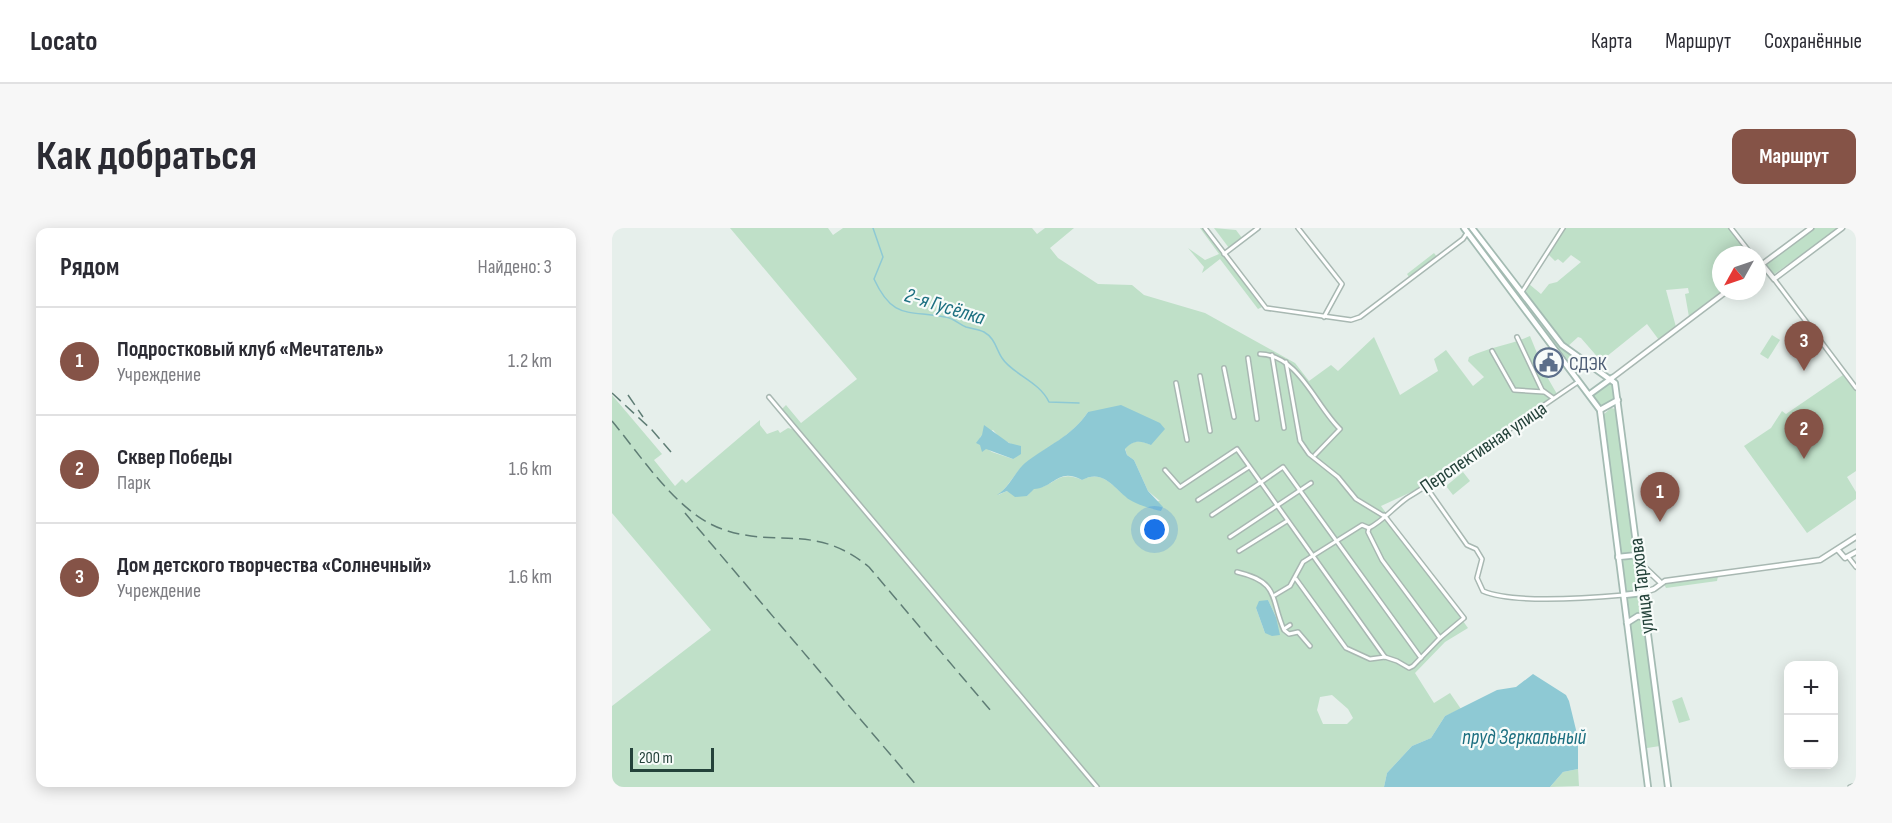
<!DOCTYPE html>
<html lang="ru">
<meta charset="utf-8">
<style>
body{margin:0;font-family:"Sofia Sans Condensed",sans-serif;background:#f7f7f7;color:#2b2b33}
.controls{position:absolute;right:18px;bottom:18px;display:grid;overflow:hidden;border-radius:12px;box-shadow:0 3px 15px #0003}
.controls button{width:54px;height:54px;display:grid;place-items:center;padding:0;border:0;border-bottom:2px solid #e1e1e2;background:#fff;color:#2b2b33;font:30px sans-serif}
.compass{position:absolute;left:1100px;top:18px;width:54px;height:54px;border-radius:50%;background:#fff;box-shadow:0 3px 15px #0003;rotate:230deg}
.scale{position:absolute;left:18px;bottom:15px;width:84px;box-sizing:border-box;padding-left:6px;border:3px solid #24423a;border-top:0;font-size:16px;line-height:21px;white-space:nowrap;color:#24423a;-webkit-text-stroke:4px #f7fbf9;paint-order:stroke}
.you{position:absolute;left:543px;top:302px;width:21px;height:21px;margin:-15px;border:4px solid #fff;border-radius:50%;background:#1a73e8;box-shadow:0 0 0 9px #1a73e833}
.badge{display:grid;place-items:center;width:39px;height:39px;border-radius:50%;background:#855347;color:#fff;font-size:20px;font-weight:700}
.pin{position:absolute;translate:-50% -50px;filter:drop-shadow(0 2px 3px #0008)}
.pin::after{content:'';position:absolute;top:32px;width:21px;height:18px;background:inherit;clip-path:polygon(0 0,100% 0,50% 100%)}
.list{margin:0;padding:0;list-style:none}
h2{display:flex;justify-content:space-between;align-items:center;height:78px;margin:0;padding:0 24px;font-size:26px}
h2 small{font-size:20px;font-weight:400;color:#7c7c81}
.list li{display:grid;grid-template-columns:39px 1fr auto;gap:18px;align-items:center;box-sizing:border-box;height:108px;padding:0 24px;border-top:2px solid #e1e1e2}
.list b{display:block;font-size:22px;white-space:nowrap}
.list p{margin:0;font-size:20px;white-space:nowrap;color:#7c7c81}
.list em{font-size:20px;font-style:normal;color:#7c7c81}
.map{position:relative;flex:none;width:1244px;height:559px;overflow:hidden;border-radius:12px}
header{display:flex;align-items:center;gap:36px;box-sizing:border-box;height:84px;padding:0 30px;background:#fff;border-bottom:2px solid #e1e1e2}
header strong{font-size:28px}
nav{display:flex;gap:33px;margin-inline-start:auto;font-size:21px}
.intro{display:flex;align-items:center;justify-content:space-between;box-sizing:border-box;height:144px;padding:0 36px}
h1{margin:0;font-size:42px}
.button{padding:15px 27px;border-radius:12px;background:#855347;color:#fff;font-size:21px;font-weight:700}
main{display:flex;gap:36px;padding:0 36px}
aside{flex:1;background:#fff;border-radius:12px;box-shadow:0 3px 15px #0003}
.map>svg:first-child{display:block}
</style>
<header>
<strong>Locato</strong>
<nav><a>Карта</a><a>Маршрут</a><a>Сохранённые</a></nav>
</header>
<div class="intro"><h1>Как добраться</h1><a class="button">Маршрут</a></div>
<main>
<aside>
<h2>Рядом<small>Найдено: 3</small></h2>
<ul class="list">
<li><span class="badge">1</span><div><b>Подростковый клуб «Мечтатель»</b><p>Учреждение</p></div><em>1.2 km</em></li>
<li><span class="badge">2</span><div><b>Сквер Победы</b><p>Парк</p></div><em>1.6 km</em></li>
<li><span class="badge">3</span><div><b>Дом детского творчества «Солнечный»</b><p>Учреждение</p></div><em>1.6 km</em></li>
</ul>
</aside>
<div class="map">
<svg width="1244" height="559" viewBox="0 0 1244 559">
<rect width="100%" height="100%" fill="#e6efeb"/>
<g fill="#bfe0c8" fill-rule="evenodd">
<path d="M 118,0 L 216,0 L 221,7 L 231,0 L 420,0 L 425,6 L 433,0 L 462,0 L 438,20 L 446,30 L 486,56 L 520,57 L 532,67 L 593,85 L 683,135 L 697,153 L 719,137 L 726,143 L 762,109 L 788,167 L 826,143 L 822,131 L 834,122 L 861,158 L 872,149 L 856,133 L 857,129 C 877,119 898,117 918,108 L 934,147 L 945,166 L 808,260 L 769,278 L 856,400 L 833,414 L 803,445 L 822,475 L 838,465 L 849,481 L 833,488 L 819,510 L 800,518 L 775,545 L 772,559 L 487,559 L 170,181 L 174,177 L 189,195 L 245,151 ZM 476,184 L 539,217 C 528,212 522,212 513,220 L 515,227 L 522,232 L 536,263 L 548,273 C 538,274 528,277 519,272 C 503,263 493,240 470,252 C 446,240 442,260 422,260 L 415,268 L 395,263 L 386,267 C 397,258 403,244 414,235 C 436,218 460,208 476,184 ZM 381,202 L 388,210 L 401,217 L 401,231 L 380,224 L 368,216 L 368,209 ZM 656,372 L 664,389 L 664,399 L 653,405 L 644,380 ZM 720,467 L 736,481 L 741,490 L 735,496 L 711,496 L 705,482 L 708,469 Z"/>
<path d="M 588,0 L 591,0 L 650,79 L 646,81 L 608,31 L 590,45 L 592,39 L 576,20 L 593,32 L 607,26 Z"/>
<path d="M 602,0 L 624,2 L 630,10 L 617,20 Z"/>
<path d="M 953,0 L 1117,0 L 1138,27 L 1109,27 L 1109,63 L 1112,63 L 1077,89 L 1073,66 L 1077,65 L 1076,60 L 1054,62 L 1064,99 L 1047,112 L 1035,96 L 989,133 L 969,110 L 966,109 L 955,119 L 949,114 L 913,66 L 917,56 L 929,66 L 937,56 L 945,54 L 969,34 L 959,27 L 951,35 L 946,31 L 943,33 L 936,26 Z"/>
<path d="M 1200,0 L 1227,0 L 1161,47 L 1153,38 L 1154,35 Z"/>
<path d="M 861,6 L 905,63 L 903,64 L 859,7 Z"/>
<path d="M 822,25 L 825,29 L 797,49 L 795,46 Z"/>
<path d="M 909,72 L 944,115 L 959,127 L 956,132 Z"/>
<path d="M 1160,107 L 1168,112 L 1156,131 L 1148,126 Z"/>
<path d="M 1231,147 L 1244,162 L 1244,243 L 1235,249 L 1244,264 L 1244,271 L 1195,305 L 1132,218 L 1159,200 L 1170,183 L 1174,186 Z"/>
<path d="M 998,153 L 1000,153 L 1004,169 L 1002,174 L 989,179 L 981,167 Z"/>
<path d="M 0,167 L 50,226 L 42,232 L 63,258 L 70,251 L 74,255 L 148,192 L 148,197 L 155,206 L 166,202 L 168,205 L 176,200 L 184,202 L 483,559 L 0,559 L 0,478 L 99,402 L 0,285 Z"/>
<path d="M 999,180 L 1004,181 L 1023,323 L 1011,325 L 1008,323 L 991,187 Z"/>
<path d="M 851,244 L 858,253 L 841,267 L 834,258 Z"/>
<path d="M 1021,330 L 1024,332 L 1027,361 L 1015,363 L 1009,333 Z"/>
<path d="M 1106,348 L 1105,353 L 1054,360 L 1052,356 Z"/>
<path d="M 1027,367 L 1031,383 L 1018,390 L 1015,370 Z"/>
<path d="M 1030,390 L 1048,518 L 1035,520 L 1018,393 Z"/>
<path d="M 1070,469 L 1078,492 L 1067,495 L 1060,473 Z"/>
<path d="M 966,541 L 967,558 L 938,559 L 951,544 Z"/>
</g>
<g fill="#8ec9d4">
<path d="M 509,177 L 548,195 L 553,201 L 539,217 C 528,212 521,212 513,221 L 515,227 L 522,232 L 536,263 L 551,279 L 549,283 C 540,281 526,277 518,272 C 502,261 492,240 470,252 C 446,239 442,260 422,261 L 415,268 L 403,269 L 395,263 L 385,267 C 398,259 402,245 413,235 C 436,217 459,209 476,184 Z"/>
<path d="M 372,197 L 397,215 L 409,218 L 409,226 L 401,231 L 374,221 L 370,224 L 368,217 L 364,215 L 370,207 Z"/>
<path d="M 656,372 L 664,389 L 668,407 L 660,408 L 653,405 L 644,380 L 647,373 Z"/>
<path d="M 921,446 L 954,467 L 957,473 L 966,510 L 966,541 L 951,544 L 938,559 L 772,559 L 775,545 L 800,518 L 819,510 L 833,488 L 885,462 L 904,459 Z"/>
</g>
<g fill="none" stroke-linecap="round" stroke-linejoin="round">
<path stroke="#8ec9d4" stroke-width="1.5" d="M 261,0 L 271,29 L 262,51 C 281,92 296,82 333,89 C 342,90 346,96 354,99 C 360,101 366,101 372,104 C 383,110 384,121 390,130 C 400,146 427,153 437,174 L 467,175"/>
<defs>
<g id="minor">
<path d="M 593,0 L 654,80 L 739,92 L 748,89 L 851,11 L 855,5"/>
<path d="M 686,0 L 730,56 L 712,89"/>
<path d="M 1119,0 L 1140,27"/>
<path d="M 612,26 L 646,0"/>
<path d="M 1162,51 L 1244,160"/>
<path d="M 910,64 L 951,0"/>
<path d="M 905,109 L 930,162 L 941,170"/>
<path d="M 880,123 L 902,162 L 932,164"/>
<path d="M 648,126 C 687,127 703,177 728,201 L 703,227"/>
<path d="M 660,127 L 672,200"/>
<path d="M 636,130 L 645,191"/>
<path d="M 674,134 L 688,213 L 697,226 L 726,249 L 744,271 L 772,288"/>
<path d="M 612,140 L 622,189"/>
<path d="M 588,148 L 598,203"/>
<path d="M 564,155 L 575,212"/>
<path d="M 157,169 L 485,559"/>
<path d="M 553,242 L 568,259 L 625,221 L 773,429"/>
<path d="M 648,255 L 671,239 L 809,430"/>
<path d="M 815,260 L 855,317 L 864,321 L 870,331 L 865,350 L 871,363 C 901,376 978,370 1012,367"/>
<path d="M 586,272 L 637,239"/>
<path d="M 600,287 L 648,255"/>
<path d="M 772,287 L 852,390 L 828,410"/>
<path d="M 618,309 L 699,255"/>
<path d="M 627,323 L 675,293"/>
<path d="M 1237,330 L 1244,339"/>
<path d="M 625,344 C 668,354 658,370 672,402 L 677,406 L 686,404 L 698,418"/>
<path d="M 684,351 L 734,420 L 758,431 L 773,429 L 785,433 L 797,440 L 801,438 L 828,410 L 770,332 L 756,304 L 757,300"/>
<path d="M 663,367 L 678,358 L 691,334 L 750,297 L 757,300 C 771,293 781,280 795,270 C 854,234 909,192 966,154"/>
<path d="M 672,401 L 678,397"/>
<path d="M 1238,559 L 1244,557"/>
</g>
<g id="tertiary">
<path d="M 1150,36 L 1162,51 L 1230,0"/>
<path d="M 1145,40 L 1199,0"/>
<path d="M 1000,150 L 1115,63"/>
<path d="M 1226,322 L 1233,330 L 1244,324"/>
<path d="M 1027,334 L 1048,354"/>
<path d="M 1030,365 L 1042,361 L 1053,353 L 1208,332 L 1244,309"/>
</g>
<g id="secondary">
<path d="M 852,0 L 988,182 L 1036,559"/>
<path d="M 860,0 L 950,117 L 1003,155 L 1056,559"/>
<path d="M 978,166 L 1000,150"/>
<path d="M 988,182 L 1006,172"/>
<path d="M 1006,329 L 1026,327"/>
<path d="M 1012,367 L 1030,365"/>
<path d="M 1015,395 L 1026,388 L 1033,390"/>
</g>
</defs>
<use href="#minor" stroke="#a8b8b2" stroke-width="6"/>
<use href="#tertiary" stroke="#a8b8b2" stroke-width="7"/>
<use href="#secondary" stroke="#a4bbb3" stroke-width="8"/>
<use href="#minor" stroke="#fff" stroke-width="3"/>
<use href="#tertiary" stroke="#fff" stroke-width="4"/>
<use href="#secondary" stroke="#fff" stroke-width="4.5"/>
<g stroke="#5f7d75" stroke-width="1.5" stroke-dasharray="12 6" stroke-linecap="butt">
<path d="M 0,165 L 40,202 L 59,224"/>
<path d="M 16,167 L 31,189"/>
<path d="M 0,193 C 30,229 65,285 110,301 C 166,321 202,294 257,339 L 379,483"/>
<path d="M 73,285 L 306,559"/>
</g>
</g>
<defs>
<symbol id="civic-ring" viewBox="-11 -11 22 22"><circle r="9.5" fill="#f7fbf9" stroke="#5c6f8a" stroke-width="1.5"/><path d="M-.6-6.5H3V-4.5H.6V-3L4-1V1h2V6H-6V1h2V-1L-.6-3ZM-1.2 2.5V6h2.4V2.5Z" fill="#5c6f8a"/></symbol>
</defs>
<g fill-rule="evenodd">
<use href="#civic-ring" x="920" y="118" width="33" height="33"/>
</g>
<g text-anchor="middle" stroke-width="4.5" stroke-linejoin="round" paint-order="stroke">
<g font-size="20" fill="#4e5e75" stroke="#f7fbf9" text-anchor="start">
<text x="957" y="142">СДЭК</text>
</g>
<g font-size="20" fill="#24423a" stroke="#f7fbf9">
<text transform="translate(871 219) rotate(-34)" y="7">Перспективная улица</text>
<text transform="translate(1029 358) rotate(-97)" y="7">улица Тархова</text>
</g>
<g font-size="21" font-style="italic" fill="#1c6f80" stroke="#f7fbf9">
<text transform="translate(333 78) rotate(17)" y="7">2-я Гусёлка</text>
<text x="912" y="516">пруд Зеркальный</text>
</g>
</g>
</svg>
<div class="controls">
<button>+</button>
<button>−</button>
</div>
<svg class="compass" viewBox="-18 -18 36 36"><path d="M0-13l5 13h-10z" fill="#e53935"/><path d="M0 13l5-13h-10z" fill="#7c7c81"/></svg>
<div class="scale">200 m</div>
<div class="you"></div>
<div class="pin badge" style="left:1048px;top:294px">1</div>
<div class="pin badge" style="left:1192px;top:231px">2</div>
<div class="pin badge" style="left:1192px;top:143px">3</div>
</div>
</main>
